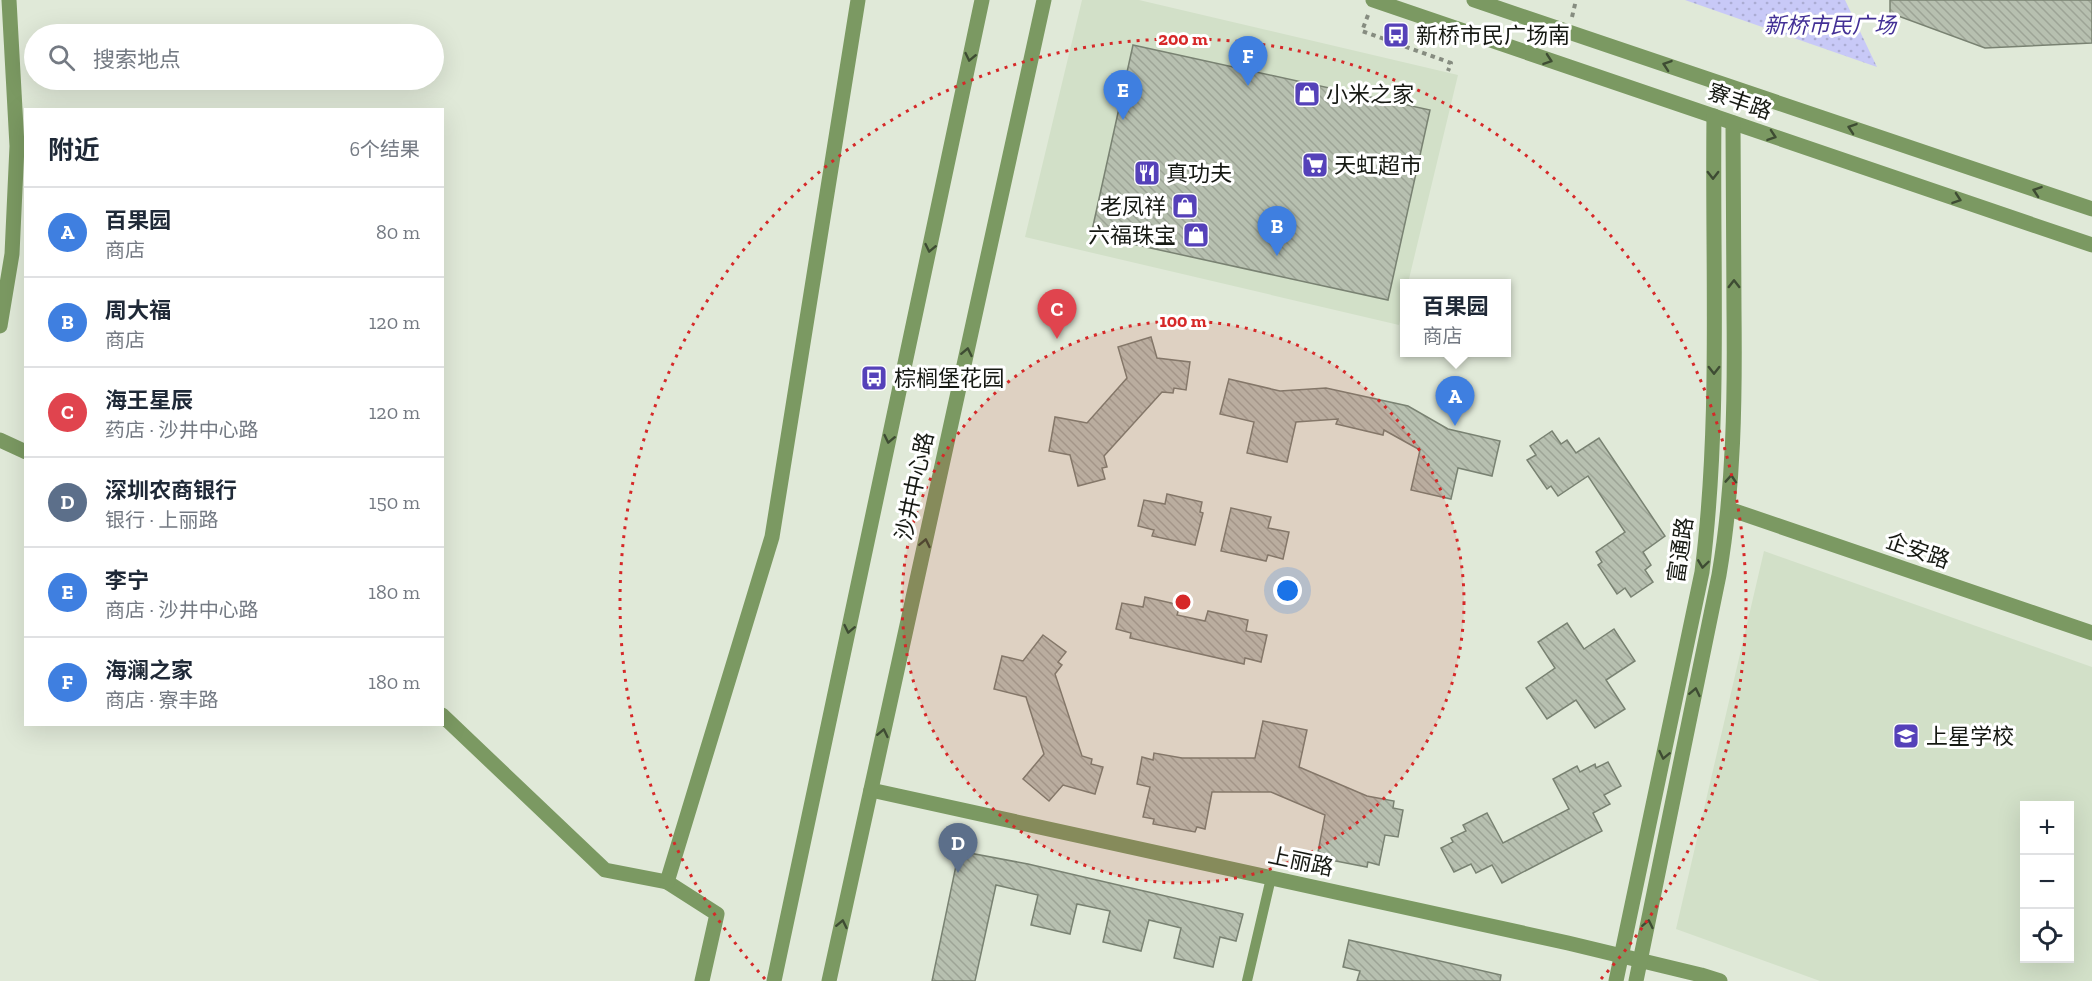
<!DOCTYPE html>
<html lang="zh">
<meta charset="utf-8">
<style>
body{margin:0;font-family:"Zilla Slab","Noto Sans SC",serif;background:#f6f6f7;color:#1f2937}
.controls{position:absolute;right:18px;bottom:18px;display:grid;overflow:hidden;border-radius:0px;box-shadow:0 6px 24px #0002}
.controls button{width:54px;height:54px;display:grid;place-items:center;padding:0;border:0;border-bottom:2px solid #e0e1e3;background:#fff;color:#1f2937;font:30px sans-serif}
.you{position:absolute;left:1288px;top:591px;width:21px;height:21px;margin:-15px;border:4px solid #fff;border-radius:50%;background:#1a73e8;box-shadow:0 0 0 9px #1a73e833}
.badge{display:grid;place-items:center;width:39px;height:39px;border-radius:50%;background:#5541b9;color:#fff;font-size:20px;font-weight:700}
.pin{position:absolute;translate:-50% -50px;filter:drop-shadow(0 2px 3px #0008)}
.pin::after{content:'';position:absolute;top:32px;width:21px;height:18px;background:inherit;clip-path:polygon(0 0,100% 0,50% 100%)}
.popup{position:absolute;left:1400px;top:279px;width:111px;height:78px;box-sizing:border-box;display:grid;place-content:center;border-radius:0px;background:#fff;filter:drop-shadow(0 2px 4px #0005);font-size:20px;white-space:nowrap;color:#747a83}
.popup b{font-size:22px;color:#1f2937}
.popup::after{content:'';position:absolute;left:50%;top:100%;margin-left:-12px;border:12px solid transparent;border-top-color:#fff}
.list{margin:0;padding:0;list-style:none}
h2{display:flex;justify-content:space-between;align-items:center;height:78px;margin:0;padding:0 24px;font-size:26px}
h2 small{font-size:20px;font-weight:400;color:#747a83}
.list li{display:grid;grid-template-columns:39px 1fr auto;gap:18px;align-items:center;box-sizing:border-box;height:90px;padding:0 24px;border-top:2px solid #e0e1e3}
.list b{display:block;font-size:22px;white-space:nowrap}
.list p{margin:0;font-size:20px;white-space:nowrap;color:#747a83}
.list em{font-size:20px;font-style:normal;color:#747a83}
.icon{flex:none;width:33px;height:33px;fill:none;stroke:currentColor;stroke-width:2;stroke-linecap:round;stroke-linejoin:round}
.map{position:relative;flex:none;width:2092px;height:981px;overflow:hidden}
.search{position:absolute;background:#fff;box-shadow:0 6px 24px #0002;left:24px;top:24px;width:420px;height:66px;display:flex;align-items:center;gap:15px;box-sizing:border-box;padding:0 21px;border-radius:33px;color:#747a83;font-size:22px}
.panel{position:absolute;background:#fff;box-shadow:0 6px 24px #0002;left:24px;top:108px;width:420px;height:618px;border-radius:0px}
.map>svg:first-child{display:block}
</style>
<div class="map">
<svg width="2092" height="981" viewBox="0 0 2092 981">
<defs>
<pattern id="park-dots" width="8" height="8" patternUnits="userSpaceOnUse" patternTransform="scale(1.5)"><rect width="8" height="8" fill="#c8c9f7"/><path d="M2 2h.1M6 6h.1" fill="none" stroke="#abacd3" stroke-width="1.8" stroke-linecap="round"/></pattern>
<pattern id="building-back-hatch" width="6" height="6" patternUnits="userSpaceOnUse" patternTransform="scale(1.5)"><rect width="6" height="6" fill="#b7c0b0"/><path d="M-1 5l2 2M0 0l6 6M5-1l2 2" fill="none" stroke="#9da496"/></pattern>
</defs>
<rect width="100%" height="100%" fill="#e0e9d8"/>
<g fill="#d2e0c8" fill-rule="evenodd">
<path d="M 1082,0 L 1139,0 L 1458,75 L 1408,283 L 1404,284 L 1404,302 L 1399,325 L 1025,237 Z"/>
<path d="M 1764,551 L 2092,667 L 2092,981 L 1820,981 L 1676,929 ZM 2024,806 L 2070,806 L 2070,958 L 2024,958 Z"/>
</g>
<path fill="url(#park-dots)" d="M 1685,0 L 1845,0 L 1877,67 Z"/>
<g fill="url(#building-back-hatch)" stroke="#798272" stroke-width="1.5">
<path d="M 1890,0 L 2092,0 L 2092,43 L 1985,48 L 1890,13 Z"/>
<path d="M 1133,45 L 1430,110 L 1388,300 L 1091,235 Z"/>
<path d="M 1151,337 L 1157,358 L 1190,362 L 1186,390 L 1174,388 L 1173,393 L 1162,392 L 1104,456 L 1107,467 L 1102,468 L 1105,479 L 1078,486 L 1070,455 L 1049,451 L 1055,417 L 1087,423 L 1127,378 L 1118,347 Z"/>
<path d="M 1229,379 L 1280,391 L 1326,388 L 1408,406 L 1448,429 L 1500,441 L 1492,476 L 1458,468 L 1451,499 L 1411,490 L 1420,450 L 1384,430 L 1383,435 L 1336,424 L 1338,419 L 1296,422 L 1287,462 L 1247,453 L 1254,422 L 1220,414 Z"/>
<path d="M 1552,431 L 1561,444 L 1567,440 L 1576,453 L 1599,438 L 1665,536 L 1643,552 L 1651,565 L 1645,570 L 1653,582 L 1631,597 L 1625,588 L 1617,594 L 1598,565 L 1602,562 L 1596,552 L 1625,532 L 1588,476 L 1558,496 L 1551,486 L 1547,489 L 1527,460 L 1536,455 L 1530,446 Z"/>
<path d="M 1167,494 L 1202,502 L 1200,512 L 1203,513 L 1195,545 L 1152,536 L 1154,530 L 1138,526 L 1144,500 L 1165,504 Z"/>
<path d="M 1231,508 L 1271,517 L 1268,528 L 1289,532 L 1283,559 L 1268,555 L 1266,561 L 1221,551 Z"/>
<path d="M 1145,597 L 1180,605 L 1177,615 L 1205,621 L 1208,611 L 1248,620 L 1246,631 L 1267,635 L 1261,662 L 1245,658 L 1244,664 L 1130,638 L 1131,633 L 1116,629 L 1122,603 L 1143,607 Z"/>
<path d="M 1567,623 L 1584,649 L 1614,629 L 1635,661 L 1606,680 L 1625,709 L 1595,728 L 1576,700 L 1547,719 L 1526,688 L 1555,668 L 1538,642 Z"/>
<path d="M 1043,635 L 1066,652 L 1058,662 L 1062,665 L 1055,674 L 1082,756 L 1092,759 L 1091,764 L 1103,767 L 1095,794 L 1063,785 L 1049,801 L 1023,779 L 1044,754 L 1026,697 L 994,689 L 1002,656 L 1023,661 Z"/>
<path d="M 1263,721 L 1307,730 L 1299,767 L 1367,796 L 1394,801 L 1393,808 L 1403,810 L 1398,837 L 1385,835 L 1379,865 L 1368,862 L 1367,867 L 1325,859 L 1326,854 L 1318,852 L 1325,815 L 1271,792 L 1212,792 L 1205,829 L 1197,827 L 1195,832 L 1153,824 L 1154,819 L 1143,817 L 1150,787 L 1137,784 L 1142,757 L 1153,760 L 1154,753 L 1182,758 L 1255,758 Z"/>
<path d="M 1608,762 L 1621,786 L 1604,795 L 1610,804 L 1593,813 L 1602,831 L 1502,883 L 1492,865 L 1476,873 L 1471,864 L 1454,872 L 1441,848 L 1453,842 L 1451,838 L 1466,831 L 1463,825 L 1487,813 L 1503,843 L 1569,809 L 1553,779 L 1577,766 L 1580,772 L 1595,764 L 1596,768 Z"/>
<path d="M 959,851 L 1028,864 L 1243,914 L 1236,941 L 1220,937 L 1213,967 L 1174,958 L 1181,928 L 1149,920 L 1141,951 L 1103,942 L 1110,911 L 1077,904 L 1070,934 L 1031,925 L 1038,895 L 996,885 L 975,981 L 932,981 Z"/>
<path d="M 1349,940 L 1501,975 L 1500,981 L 1357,981 L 1360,971 L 1343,967 Z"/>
</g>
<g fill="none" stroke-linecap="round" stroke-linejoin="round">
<g stroke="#868c80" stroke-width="4" stroke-dasharray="4.5 4.5" stroke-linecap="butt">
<path d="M 1368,15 L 1362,31 L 1451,63 L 1448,71"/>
<path d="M 1572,17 L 1576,0"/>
</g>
<path stroke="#7b9962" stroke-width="10" d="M 1247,981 L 1271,878"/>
<g stroke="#7b9962" stroke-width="15">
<path d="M 0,326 L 12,254 L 17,146 L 9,0"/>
<path d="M 0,440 L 26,452"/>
<path d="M 442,715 L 605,870 L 667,882 L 717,914 L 702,981"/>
<path d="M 871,790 L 1568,943 L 1701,975 L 1720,981"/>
<path d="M 667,882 L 772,537 L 858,0"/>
</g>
<g stroke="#7b9962" stroke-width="15">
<path d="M 1373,0 L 2092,245"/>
<path d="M 1474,0 L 2092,209"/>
<path d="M 1729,509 L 2092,633"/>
<path d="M 774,981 L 982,0"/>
<path d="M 829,981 L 1044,0"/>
<path d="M 1616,981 L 1702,572 C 1721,421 1712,268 1714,116"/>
<path d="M 1636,981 L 1719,575 C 1734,487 1735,399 1734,310 C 1734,248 1733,185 1733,123"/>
</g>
</g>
<defs><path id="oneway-chevron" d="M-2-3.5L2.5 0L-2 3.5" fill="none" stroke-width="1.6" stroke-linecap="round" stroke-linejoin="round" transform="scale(1.5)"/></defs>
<g stroke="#3e4c33">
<use href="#oneway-chevron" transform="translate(970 57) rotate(102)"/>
<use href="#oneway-chevron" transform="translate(1548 60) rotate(19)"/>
<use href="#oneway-chevron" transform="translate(1667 65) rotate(-161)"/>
<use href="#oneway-chevron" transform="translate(1852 128) rotate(-161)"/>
<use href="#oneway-chevron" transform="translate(1772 136) rotate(19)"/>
<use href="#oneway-chevron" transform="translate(1713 175) rotate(90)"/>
<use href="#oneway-chevron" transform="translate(2037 191) rotate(-161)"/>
<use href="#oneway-chevron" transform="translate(1957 199) rotate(19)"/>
<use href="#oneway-chevron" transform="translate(930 248) rotate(102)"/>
<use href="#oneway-chevron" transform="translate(1734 284) rotate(-90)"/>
<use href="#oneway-chevron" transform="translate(967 352) rotate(-78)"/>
<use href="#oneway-chevron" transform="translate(1714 370) rotate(90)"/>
<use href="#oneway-chevron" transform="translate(889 439) rotate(102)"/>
<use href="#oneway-chevron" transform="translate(1731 479) rotate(-86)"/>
<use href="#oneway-chevron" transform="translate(925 543) rotate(-78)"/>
<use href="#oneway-chevron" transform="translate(1703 564) rotate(98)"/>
<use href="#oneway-chevron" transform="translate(849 629) rotate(102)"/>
<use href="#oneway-chevron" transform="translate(1695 692) rotate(-78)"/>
<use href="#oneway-chevron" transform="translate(883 733) rotate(-78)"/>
<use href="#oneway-chevron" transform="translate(1664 755) rotate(102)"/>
<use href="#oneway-chevron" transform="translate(842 924) rotate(-78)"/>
<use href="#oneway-chevron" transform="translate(1648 924) rotate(-78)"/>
</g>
<circle cx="1183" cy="602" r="281" fill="#d62828" fill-opacity=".12"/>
<g fill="none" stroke="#d62828" stroke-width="3" stroke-dasharray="3 6">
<circle cx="1183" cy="602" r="281"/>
<path d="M765 979A563 563 0 1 1 1601 979"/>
</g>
<defs>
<symbol id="bus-square" viewBox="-11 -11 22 22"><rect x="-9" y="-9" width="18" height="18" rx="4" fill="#5541b9" stroke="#fff"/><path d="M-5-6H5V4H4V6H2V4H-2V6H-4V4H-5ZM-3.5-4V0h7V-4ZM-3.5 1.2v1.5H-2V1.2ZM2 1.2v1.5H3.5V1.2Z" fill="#fff"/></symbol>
<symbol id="shop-square" viewBox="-11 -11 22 22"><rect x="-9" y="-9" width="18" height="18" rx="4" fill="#5541b9" stroke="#fff"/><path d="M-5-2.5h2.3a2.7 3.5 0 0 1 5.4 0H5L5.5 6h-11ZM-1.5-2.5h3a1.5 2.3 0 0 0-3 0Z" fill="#fff"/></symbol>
<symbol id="supermarket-square" viewBox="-11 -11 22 22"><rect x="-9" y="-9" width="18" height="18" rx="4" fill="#5541b9" stroke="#fff"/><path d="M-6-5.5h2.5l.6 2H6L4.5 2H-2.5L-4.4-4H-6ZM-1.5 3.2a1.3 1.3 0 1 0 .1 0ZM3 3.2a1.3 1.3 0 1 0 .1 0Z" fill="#fff"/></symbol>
<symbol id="restaurant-square" viewBox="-11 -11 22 22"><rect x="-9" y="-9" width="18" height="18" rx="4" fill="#5541b9" stroke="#fff"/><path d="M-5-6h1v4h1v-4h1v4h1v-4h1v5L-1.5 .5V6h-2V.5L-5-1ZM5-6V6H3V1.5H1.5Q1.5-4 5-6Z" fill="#fff"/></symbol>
<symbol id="school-square" viewBox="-11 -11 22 22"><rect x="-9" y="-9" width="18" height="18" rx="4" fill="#5541b9" stroke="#fff"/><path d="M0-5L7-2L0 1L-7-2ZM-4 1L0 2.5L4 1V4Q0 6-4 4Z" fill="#fff"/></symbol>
</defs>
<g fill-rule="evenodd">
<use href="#bus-square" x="1381" y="20" width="30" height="30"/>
<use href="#shop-square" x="1292" y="79" width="30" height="30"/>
<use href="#supermarket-square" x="1300" y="150" width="30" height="30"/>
<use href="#restaurant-square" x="1132" y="158" width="30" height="30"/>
<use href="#shop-square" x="1170" y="191" width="30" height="30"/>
<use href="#shop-square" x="1181" y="220" width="30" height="30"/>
<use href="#bus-square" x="859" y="363" width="30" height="30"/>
<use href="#school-square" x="1891" y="721" width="30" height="30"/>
</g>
<g text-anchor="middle" stroke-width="6" stroke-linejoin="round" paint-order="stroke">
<g font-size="22" font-style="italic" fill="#433096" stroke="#fff">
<text x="1830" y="33">新桥市民广场</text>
</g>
<g font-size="22" fill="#161913" stroke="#fff" text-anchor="start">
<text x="1416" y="43">新桥市民广场南</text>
<text x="1326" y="102">小米之家</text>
<text x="1334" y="173">天虹超市</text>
<text x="1166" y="181">真功夫</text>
<text x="1166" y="214" text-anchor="end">老凤祥</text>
<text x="1176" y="243" text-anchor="end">六福珠宝</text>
<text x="894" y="386">棕榈堡花园</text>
<text x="1926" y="744">上星学校</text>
</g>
<g font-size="22" fill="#161913" stroke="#fff">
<text transform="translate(1740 101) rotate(19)" y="8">寮丰路</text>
<text transform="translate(914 486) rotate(-78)" y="8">沙井中心路</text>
<text transform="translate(1680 550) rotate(-82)" y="8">富通路</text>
<text transform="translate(1918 550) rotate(19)" y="8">企安路</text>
<text transform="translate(1301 861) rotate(12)" y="8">上丽路</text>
</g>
</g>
<circle cx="1183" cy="602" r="9" fill="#d62828" stroke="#fff" stroke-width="3"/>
<g font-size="18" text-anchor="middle" font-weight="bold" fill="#d62828" stroke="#fff" stroke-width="6" stroke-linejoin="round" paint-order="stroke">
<text x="1183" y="45">200 m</text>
<text x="1183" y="327">100 m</text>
</g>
</svg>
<div class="controls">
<button>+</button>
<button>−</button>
<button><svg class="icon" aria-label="locate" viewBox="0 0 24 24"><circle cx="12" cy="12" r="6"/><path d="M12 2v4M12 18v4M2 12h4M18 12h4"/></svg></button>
</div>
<div class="you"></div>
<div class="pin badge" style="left:1455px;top:426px;background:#3f7fe0">A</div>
<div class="popup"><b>百果园</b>商店</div>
<div class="pin badge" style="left:1277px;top:256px;background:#3f7fe0">B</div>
<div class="pin badge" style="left:1057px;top:339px;background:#e0444e">C</div>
<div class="pin badge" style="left:958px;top:873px;background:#5c6f8a">D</div>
<div class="pin badge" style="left:1123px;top:120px;background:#3f7fe0">E</div>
<div class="pin badge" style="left:1248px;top:86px;background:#3f7fe0">F</div>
<div class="search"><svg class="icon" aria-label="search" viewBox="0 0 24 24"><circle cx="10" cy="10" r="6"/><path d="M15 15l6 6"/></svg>搜索地点</div>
<section class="panel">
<h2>附近<small>6个结果</small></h2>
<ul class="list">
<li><span class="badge" style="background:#3f7fe0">A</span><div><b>百果园</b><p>商店</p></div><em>80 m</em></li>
<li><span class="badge" style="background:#3f7fe0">B</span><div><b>周大福</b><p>商店</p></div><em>120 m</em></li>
<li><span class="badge" style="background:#e0444e">C</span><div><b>海王星辰</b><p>药店 · 沙井中心路</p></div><em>120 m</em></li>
<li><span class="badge" style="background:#5c6f8a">D</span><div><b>深圳农商银行</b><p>银行 · 上丽路</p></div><em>150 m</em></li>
<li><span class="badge" style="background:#3f7fe0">E</span><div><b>李宁</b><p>商店 · 沙井中心路</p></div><em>180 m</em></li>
<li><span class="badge" style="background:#3f7fe0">F</span><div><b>海澜之家</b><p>商店 · 寮丰路</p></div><em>180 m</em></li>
</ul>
</section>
</div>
